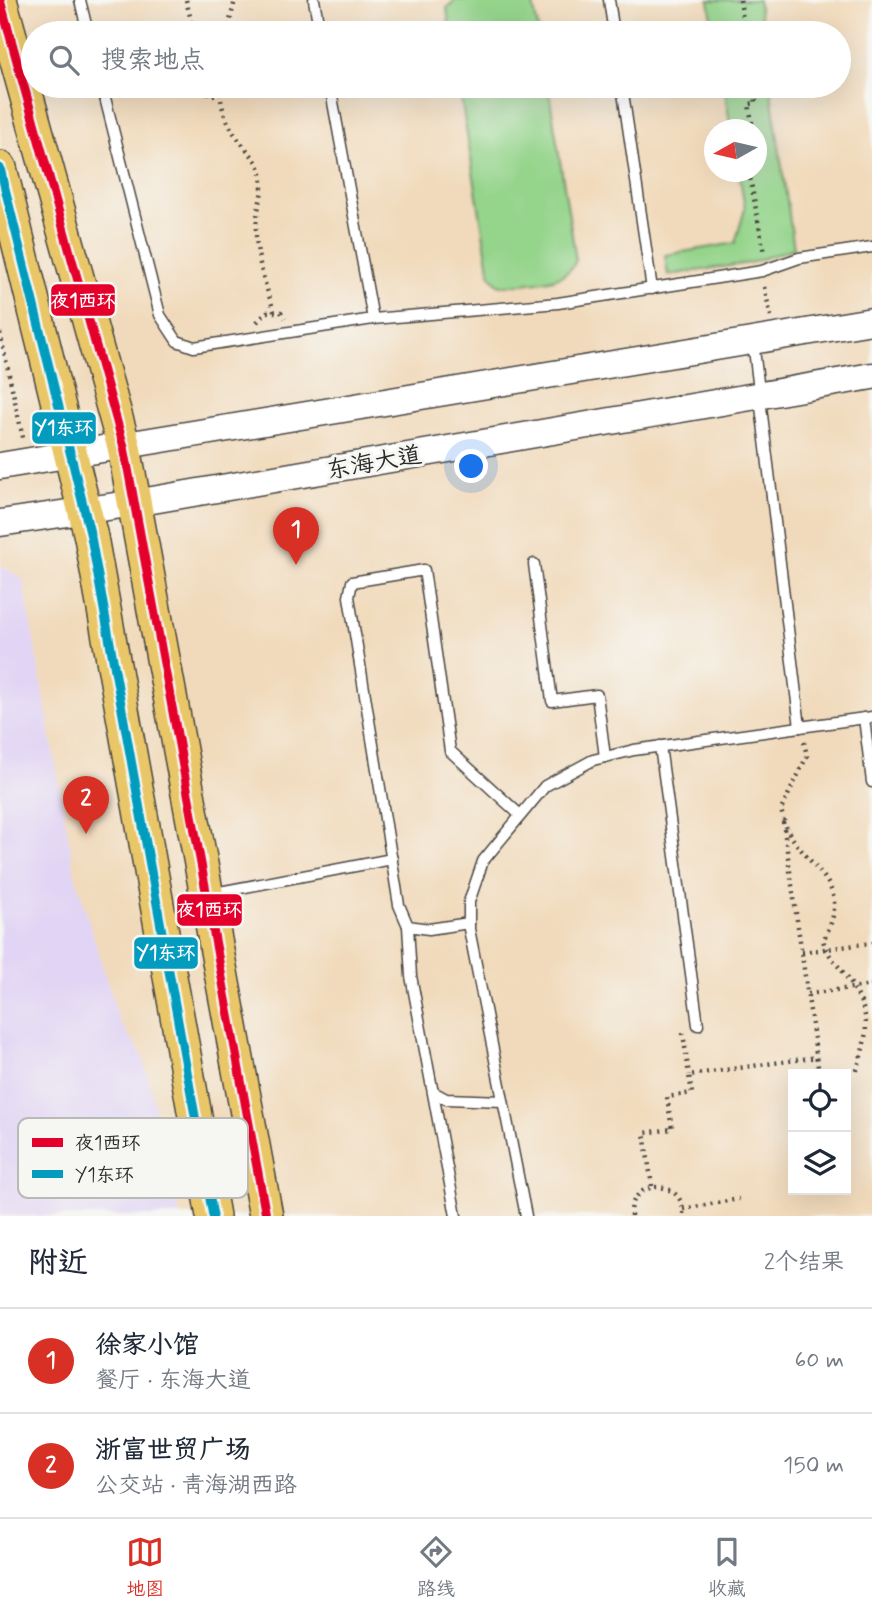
<!DOCTYPE html>
<html lang="zh">
<meta charset="utf-8">
<style>
body{margin:0;font-family:Mynerve,"LXGW WenKai TC",sans-serif;background:#f2f2f3;color:#1f2937}
.controls{position:absolute;right:21px;bottom:21px;display:grid;overflow:hidden;border-radius:0px;box-shadow:0 7px 28px #0002}
.controls button{width:63px;height:63px;display:grid;place-items:center;padding:0;border:0;border-bottom:2px solid #e0e1e3;background:#fff;color:#1f2937;font:35px sans-serif}
.compass{position:absolute;left:704px;top:119px;width:63px;height:63px;border-radius:50%;background:#fff;box-shadow:0 7px 28px #0002;rotate:262deg}
.you{position:absolute;left:472px;top:467px;width:24px;height:24px;margin:-18px;border:5px solid #fff;border-radius:50%;background:#1a73e8;box-shadow:0 0 0 10px #1a73e833}
.badge{display:grid;place-items:center;width:46px;height:46px;border-radius:50%;background:#d93025;color:#fff;font-size:23px;font-weight:700}
.pin{position:absolute;translate:-50% -58px;filter:drop-shadow(0 2px 4px #0008)}
.pin::after{content:'';position:absolute;top:37px;width:24px;height:21px;background:inherit;clip-path:polygon(0 0,100% 0,50% 100%)}
.list{margin:0;padding:0;list-style:none}
h2{display:flex;justify-content:space-between;align-items:center;height:91px;margin:0;padding:0 28px;font-size:30px}
h2 small{font-size:23px;font-weight:400;color:#747a83}
.list li{display:grid;grid-template-columns:46px 1fr auto;gap:21px;align-items:center;box-sizing:border-box;height:105px;padding:0 28px;border-top:2px solid #e0e1e3}
.list b{display:block;font-size:26px;white-space:nowrap}
.list p{margin:0;font-size:23px;white-space:nowrap;color:#747a83}
.list em{font-size:23px;font-style:normal;color:#747a83}
.icon{flex:none;width:38px;height:38px;fill:none;stroke:currentColor;stroke-width:2;stroke-linecap:round;stroke-linejoin:round}
.map{position:relative;flex:none;width:872px;height:1216px;overflow:hidden}
.search{position:absolute;background:#fff;box-shadow:0 7px 28px #0002;left:21px;right:21px;top:21px;height:77px;display:flex;align-items:center;gap:18px;box-sizing:border-box;padding:0 24px;border-radius:38px;color:#747a83;font-size:26px}
.sheet{height:301px;background:#fff}
nav{display:flex;justify-content:space-around;align-items:center;box-sizing:border-box;height:98px;border-top:2px solid #e0e1e3;background:#fff;font-size:19px;color:#747a83}
nav a{display:grid;justify-items:center;gap:4px}
nav .on{color:#d93025}
.map>svg:first-child{display:block}
</style>
<div class="map">
<svg width="872" height="1216" viewBox="0 0 872 1216">
<rect width="100%" height="100%" fill="#f6f6f2"/>
<filter id="ink" filterUnits="userSpaceOnUse"><feTurbulence type="fractalNoise" baseFrequency=".0143" numOctaves="2"/><feDisplacementMap in="SourceGraphic" scale="14" xChannelSelector="R" yChannelSelector="G"/><feConvolveMatrix kernelMatrix="1 2 1 2 8 2 1 2 1" color-interpolation-filters="sRGB"/></filter>
<filter id="wash" filterUnits="userSpaceOnUse"><feTurbulence type="fractalNoise" baseFrequency=".00686" numOctaves="4" result="noise"/><feDisplacementMap in="SourceGraphic" scale="28" xChannelSelector="R" yChannelSelector="G"/><feGaussianBlur stdDeviation="1.57" result="paint"/><feColorMatrix in="noise" values="0 0 0 0 0 0 0 0 0 0 0 0 0 0 0 0 0 1.4 0 .05"/><feComposite in="paint" operator="in"/></filter>
<g filter="url(#wash)">
<rect width="100%" height="100%" fill="#f1dabb"/>
<path fill="#e1d4f4" d="M 0,565 L 23,579 L 75,875 L 119,1021 L 143,1056 L 180,1216 L 0,1216 Z"/>
<g fill="#94d48b" stroke="#60805b" stroke-width="2">
<path d="M 455,0 L 532,0 L 539,33 L 450,33 L 447,8 Z"/>
<path d="M 709,0 L 758,0 L 763,33 L 714,33 Z"/>
<path d="M 459,86 L 548,86 L 576,260 C 567,285 528,282 506,286 L 498,284 L 490,275 Z"/>
<path d="M 724,86 L 770,86 L 794,248 L 750,263 L 668,275 L 665,255 L 735,243 L 745,209 L 739,172 L 756,172 L 756,130 L 731,129 Z"/>
</g>
</g>
<g filter="url(#ink)">
<g fill="none" stroke-linecap="round" stroke-linejoin="round">
<defs>
<g id="service">
<path d="M 80,0 L 88,33"/>
<path d="M 314,0 L 320,33"/>
<path d="M 609,0 L 614,33"/>
<path d="M 102,86 L 160,315 L 177,341 L 194,347 L 373,319 L 558,303 L 762,271 L 799,258 L 872,247"/>
<path d="M 330,86 L 373,319"/>
<path d="M 622,86 L 652,289"/>
<path d="M 753,341 L 800,727"/>
<path d="M 534,564 L 552,701 L 597,695 L 605,757"/>
<path d="M 864,718 L 872,782"/>
<path d="M 660,746 L 698,1025"/>
<path d="M 209,894 L 392,859"/>
<path d="M 469,923 L 429,929 L 408,926 L 399,905 L 349,597 L 352,582 L 424,570 L 450,751 L 519,814"/>
<path d="M 408,926 L 411,976 L 456,1216"/>
<path d="M 433,1092 L 446,1099 L 503,1101"/>
<path d="M 526,1216 L 469,929 L 469,902 L 483,861 L 545,786 L 593,760 L 634,750 L 872,717"/>
</g>
<g id="tertiary">
<path d="M 0,466 L 872,321"/>
<path d="M 0,523 L 135,503 L 872,376"/>
</g>
<g id="primary">
<path d="M 0,0 L 124,447 L 266,1216"/>
<path d="M 0,168 L 91,537 L 213,1216"/>
</g>
</defs>
<use href="#service" stroke="#494541" stroke-width="13"/>
<use href="#tertiary" stroke="#494541" stroke-width="29"/>
<use href="#primary" stroke="#494541" stroke-width="36"/>
<g stroke="#494541" stroke-width="4.5" stroke-dasharray="2 5" stroke-linecap="butt">
<path d="M 186,0 L 194,33"/>
<path d="M 740,0 L 745,33"/>
<path d="M 227,33 L 235,0"/>
<path d="M 207,86 L 209,96 L 220,93"/>
<path d="M 220,86 C 220,109 228,128 243,145 C 248,152 256,159 259,167 C 267,189 257,204 256,226 C 255,255 265,284 274,311"/>
<path d="M 753,130 L 749,104 L 756,103 L 753,86"/>
<path d="M 756,153 L 756,157"/>
<path d="M 749,172 L 764,253"/>
<path d="M 764,287 L 771,316"/>
<path d="M 257,322 L 267,312 L 281,312 L 285,318"/>
<path d="M 0,333 L 23,438"/>
<path d="M 804,742 L 807,756 L 781,810 C 783,817 785,825 788,831 C 810,871 855,884 823,940 C 826,953 835,962 843,972 C 872,1013 870,1027 856,1073"/>
<path d="M 783,822 L 819,1074"/>
<path d="M 802,952 L 872,943"/>
<path d="M 808,994 L 872,985"/>
<path d="M 683,1033 L 689,1075"/>
<path d="M 652,1186 L 644,1133 L 672,1129 L 667,1097 L 692,1093 L 689,1075 L 817,1057"/>
<path d="M 683,1209 L 739,1199"/>
<path d="M 631,1216 C 629,1177 686,1178 683,1216"/>
</g>
<use href="#service" stroke="#fff" stroke-width="10"/>
<use href="#tertiary" stroke="#fff" stroke-width="26"/>
<use href="#primary" stroke="#e9c769" stroke-width="33"/>
<defs>
<path id="bus-1" d="M 0,0 L 124,447 L 266,1216"/>
<path id="bus-2" d="M 0,168 L 91,537 L 213,1216"/>
</defs>
<use href="#bus-1" stroke="#f6f6f2" stroke-width="14"/>
<use href="#bus-2" stroke="#f6f6f2" stroke-width="14"/>
<use href="#bus-1" stroke="#e4002b" stroke-width="9"/>
<use href="#bus-2" stroke="#049cbe" stroke-width="9"/>
</g>
</g>
<g text-anchor="middle" stroke-width="6" stroke-linejoin="round" paint-order="stroke">
<g font-size="24" fill="#2b2b2b" stroke="#f6f6f2">
<text transform="translate(374 462) rotate(-10)" y="8">东海大道</text>
</g>
</g>
<rect x="18" y="1118" width="230" height="80" rx="10" fill="#f6f6f2" stroke="#b9b9b6" stroke-width="2"/>
<rect x="32" y="1138" width="31" height="9" fill="#e4002b"/>
<rect x="32" y="1170" width="31" height="8" fill="#049cbe"/>
<g font-size="19" fill="#2b2b2b">
<text x="75" y="1149">夜1西环</text>
<text x="75" y="1181">Y1东环</text>
</g>
<g stroke="#f6f6f2" stroke-width="2.5">
<rect x="50" y="283" width="66" height="34" rx="7" fill="#e4002b"/>
<rect x="31" y="411" width="66" height="34" rx="7" fill="#049cbe"/>
<rect x="176" y="893" width="67" height="34" rx="7" fill="#e4002b"/>
<rect x="133" y="936" width="66" height="34" rx="7" fill="#049cbe"/>
</g>
<g font-size="19" text-anchor="middle" font-weight="bold" fill="#fff">
<text x="83" y="307">夜1西环</text>
<text x="64" y="434">Y1东环</text>
<text x="209" y="916">夜1西环</text>
<text x="166" y="959">Y1东环</text>
</g>
</svg>
<div class="controls">
<button><svg class="icon" aria-label="locate" viewBox="0 0 24 24"><circle cx="12" cy="12" r="6"/><path d="M12 2v4M12 18v4M2 12h4M18 12h4"/></svg></button>
<button><svg class="icon" aria-label="layers" viewBox="0 0 24 24"><path d="M12 4l9 5-9 5-9-5zM3 14l9 5 9-5"/></svg></button>
</div>
<svg class="compass" viewBox="-18 -18 36 36"><path d="M0-13l5 13h-10z" fill="#e53935"/><path d="M0 13l5-13h-10z" fill="#747a83"/></svg>
<div class="you"></div>
<div class="pin badge" style="left:296px;top:565px">1</div>
<div class="pin badge" style="left:86px;top:834px">2</div>
<div class="search"><svg class="icon" aria-label="search" viewBox="0 0 24 24"><circle cx="10" cy="10" r="6"/><path d="M15 15l6 6"/></svg>搜索地点</div>
</div>
<section class="sheet">
<h2>附近<small>2个结果</small></h2>
<ul class="list">
<li><span class="badge">1</span><div><b>徐家小馆</b><p>餐厅 · 东海大道</p></div><em>60 m</em></li>
<li><span class="badge">2</span><div><b>浙富世贸广场</b><p>公交站 · 青海湖西路</p></div><em>150 m</em></li>
</ul>
</section>
<nav>
<a class="on"><svg class="icon" aria-label="map" viewBox="0 0 24 24"><path d="M3 6l6-2 6 2 6-2v14l-6 2-6-2-6 2zM9 4v14M15 6v14"/></svg>地图</a>
<a><svg class="icon" aria-label="directions" viewBox="0 0 24 24"><path d="M12 3l9 9-9 9-9-9zM9 14v-3h6M13 9l2 2-2 2"/></svg>路线</a>
<a><svg class="icon" aria-label="saved" viewBox="0 0 24 24"><path d="M7 4h10v16l-5-4-5 4z"/></svg>收藏</a>
</nav>
